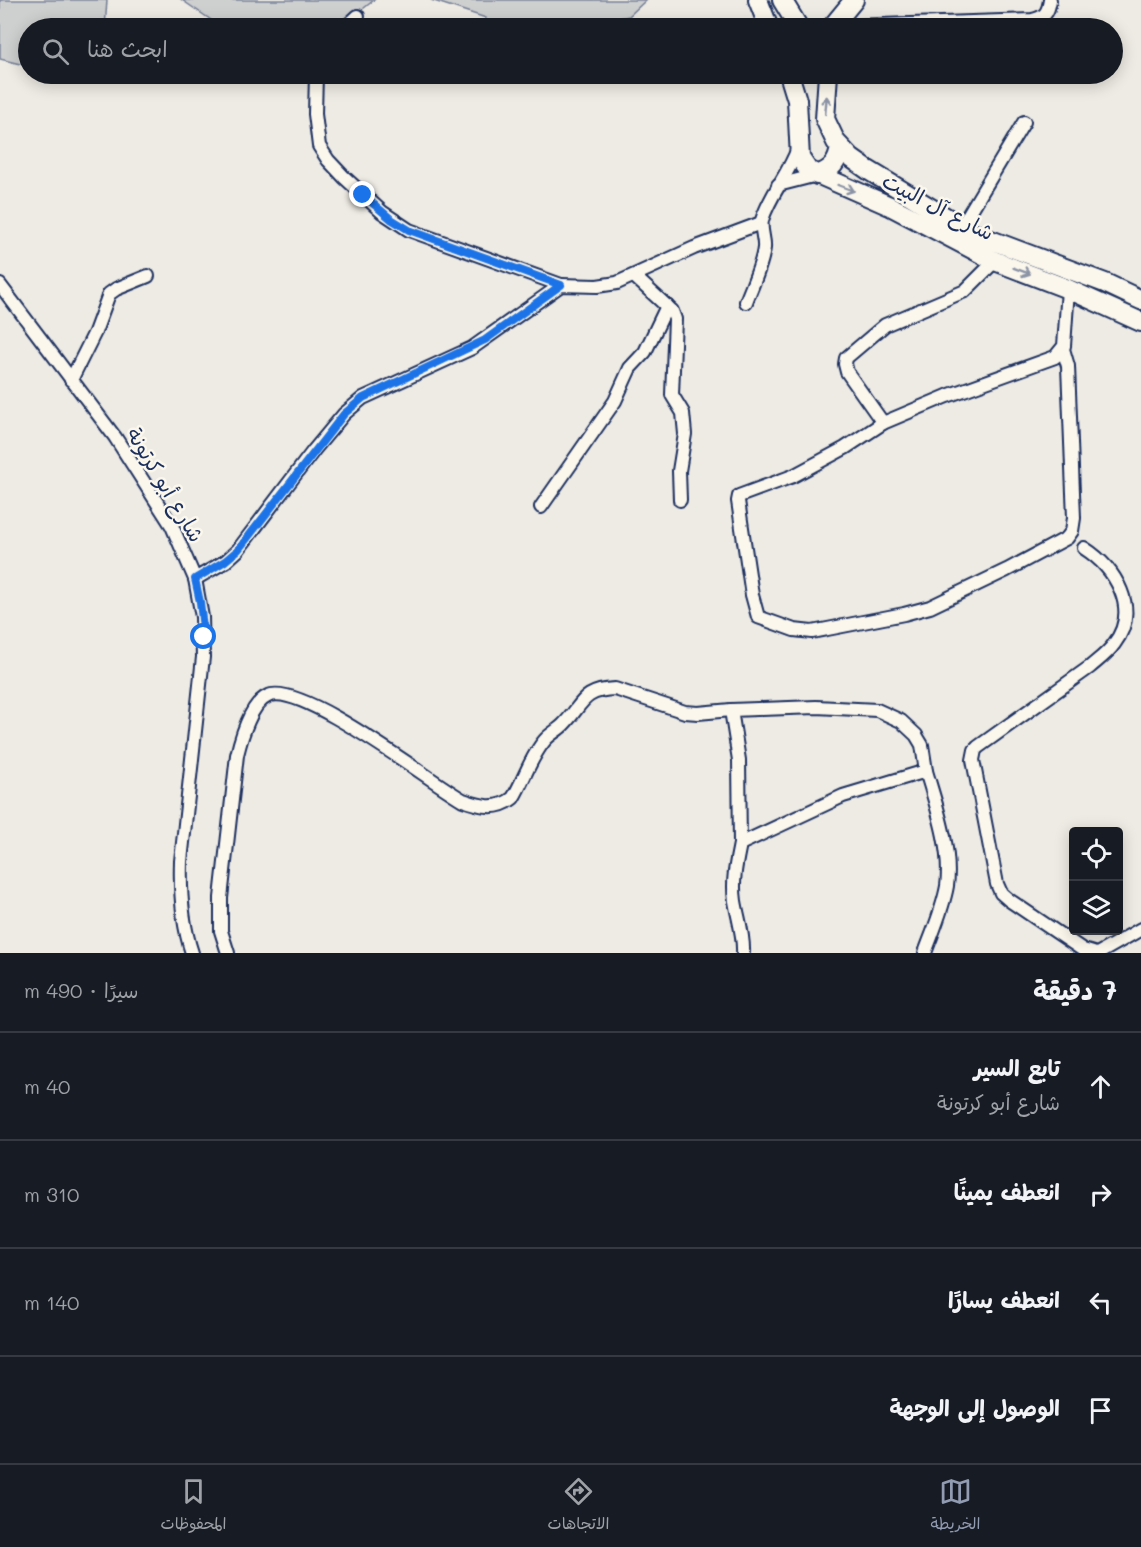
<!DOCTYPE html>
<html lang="ar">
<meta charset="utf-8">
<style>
body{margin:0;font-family:Mali,"Playpen Sans Arabic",sans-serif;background:#20242c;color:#f1f3f6;direction:rtl}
.controls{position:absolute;right:18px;bottom:18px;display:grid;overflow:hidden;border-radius:6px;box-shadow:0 3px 15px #0003}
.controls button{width:54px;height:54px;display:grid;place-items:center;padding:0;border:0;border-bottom:2px solid #363941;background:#171b24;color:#f1f3f6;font:30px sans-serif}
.stop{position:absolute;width:18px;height:18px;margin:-14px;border:4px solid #1a73e8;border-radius:50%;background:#fff}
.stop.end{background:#1a73e8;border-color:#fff;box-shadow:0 2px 6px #0008}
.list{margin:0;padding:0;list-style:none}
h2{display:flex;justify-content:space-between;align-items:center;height:78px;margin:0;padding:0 24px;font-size:26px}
h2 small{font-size:20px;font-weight:400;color:#9ea1a6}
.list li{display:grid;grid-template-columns:39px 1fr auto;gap:18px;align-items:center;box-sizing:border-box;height:108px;padding:0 24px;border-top:2px solid #363941}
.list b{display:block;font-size:22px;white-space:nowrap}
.list p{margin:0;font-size:20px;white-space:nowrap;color:#9ea1a6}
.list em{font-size:20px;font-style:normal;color:#9ea1a6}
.icon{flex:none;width:33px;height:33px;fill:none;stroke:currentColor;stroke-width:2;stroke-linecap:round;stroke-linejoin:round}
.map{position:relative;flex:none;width:1141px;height:953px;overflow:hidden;direction:ltr}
.search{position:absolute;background:#171b24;box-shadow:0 3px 15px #0003;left:18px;right:18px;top:18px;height:66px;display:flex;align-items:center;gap:15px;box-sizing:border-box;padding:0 21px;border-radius:33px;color:#9ea1a6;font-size:22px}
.sheet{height:510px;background:#171b24}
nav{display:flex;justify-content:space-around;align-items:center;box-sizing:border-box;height:84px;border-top:2px solid #363941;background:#171b24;font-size:16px;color:#9ea1a6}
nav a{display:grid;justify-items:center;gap:3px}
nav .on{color:#919bb2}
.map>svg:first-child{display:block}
</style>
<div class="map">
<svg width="1141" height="953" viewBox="0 0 1141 953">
<rect width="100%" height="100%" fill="#eeebe4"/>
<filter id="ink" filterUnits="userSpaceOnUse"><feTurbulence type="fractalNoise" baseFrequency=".0167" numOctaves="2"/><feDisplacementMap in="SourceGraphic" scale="12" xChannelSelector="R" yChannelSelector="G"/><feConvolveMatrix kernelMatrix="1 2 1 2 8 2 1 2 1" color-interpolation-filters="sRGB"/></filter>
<g filter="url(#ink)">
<g fill="#cecfcf" stroke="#747f96" stroke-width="1.5">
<path d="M 0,0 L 107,0 L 105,28 L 28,28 L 28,66 L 0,59 Z"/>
<path d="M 182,0 L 374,0 L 339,28 L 223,28 Z"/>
<path d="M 431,0 L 646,0 L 629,16 L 566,28 L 483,28 L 486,18 Z"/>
</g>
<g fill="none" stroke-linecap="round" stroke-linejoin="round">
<defs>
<g id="street">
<path d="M 850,26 L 1032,20 C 1045,17 1048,13 1050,0"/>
<path d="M 345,28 L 358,16"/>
<path d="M 316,74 L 315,114 L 319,146 L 328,160 L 344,177 L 382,212 L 409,230 L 561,285"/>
<path d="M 778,185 L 817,175"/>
<path d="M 961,227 L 1024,122"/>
<path d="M 635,277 L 672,311 L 675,319 L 672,395 L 683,413 L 685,434 L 679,471 L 680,500"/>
<path d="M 0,285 L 115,437 L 172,526 L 195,579 L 202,617 L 203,657 L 181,861 C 180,892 182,923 192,953"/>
<path d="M 746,302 C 752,285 762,266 764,248 C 765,239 760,230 762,220 C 770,194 789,174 798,148"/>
<path d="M 1063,349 L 1068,366 L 1074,518 L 1072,531 L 1067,538 L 1007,570 L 930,607 L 904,614 L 812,632 L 794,630 L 758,617 L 752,595 L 738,501 L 739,496 L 793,476 L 845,448 L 883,423 L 947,396 L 1055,357 L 1064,346 L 1068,289"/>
<path d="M 71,380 L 95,332 L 109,294 L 116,289 L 148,276"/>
<path d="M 883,423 L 847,372 L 845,364 L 846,358 L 885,325 L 965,291 L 995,261"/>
<path d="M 541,507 L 615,401 L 630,368 L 645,352 L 667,306"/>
<path d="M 1084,548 C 1115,568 1141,609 1114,644 C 1108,653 1098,660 1090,667 L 978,747 L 975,750 L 973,760 L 997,884 L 1001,893 L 1009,900 L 1083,950 L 1093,953"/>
<path d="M 195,579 L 226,561 L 238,550 L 314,450 L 344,414 L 363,398 L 472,348 L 561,285 L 597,286 L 617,283 L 694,248 L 761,223"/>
<path d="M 740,844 L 739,760 L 731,710 L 816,707 L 877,710 L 901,721 L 916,735 L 922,745 L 926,771"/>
<path d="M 228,953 L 221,931 L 221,898 L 237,755 C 241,738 251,703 268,696 C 301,681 428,780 463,800 C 480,806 497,811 513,798 C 524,780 531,756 545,740 C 550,734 558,730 563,725 C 583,705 581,690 615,689 L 685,712 L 698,713 L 731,710"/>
<path d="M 743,953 C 744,935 738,919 735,901 C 732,881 736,864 740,844 L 843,796 L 926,771 C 936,805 952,850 947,886 C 943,909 933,931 925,953"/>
<path d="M 1099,953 L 1141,929"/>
</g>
<g id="secondary">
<path d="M 758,0 L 769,28"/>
<path d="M 782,0 L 799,28"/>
<path d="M 831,28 L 854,0"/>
<path d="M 789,74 L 797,100 L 800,158 L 808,170 L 892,207 L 995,261 L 1068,289 L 1141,322"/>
<path d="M 828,74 L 825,119 L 836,142 L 851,158 L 868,170 L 972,233 L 1105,283 L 1141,300"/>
<path d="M 817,175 C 832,170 838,162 840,147"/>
</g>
</defs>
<use href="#street" stroke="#1b2f5e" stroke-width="16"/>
<use href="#secondary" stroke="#1b2f5e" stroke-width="22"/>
<use href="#street" stroke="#fbf7ec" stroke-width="12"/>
<use href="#secondary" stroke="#fbf7ec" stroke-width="18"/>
</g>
<defs><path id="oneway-shaft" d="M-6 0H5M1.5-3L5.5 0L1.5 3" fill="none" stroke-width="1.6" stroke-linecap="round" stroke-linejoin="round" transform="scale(1.5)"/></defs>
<g stroke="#8b93a5">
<use href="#oneway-shaft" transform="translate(826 105) rotate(-85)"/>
<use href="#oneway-shaft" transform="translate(846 188) rotate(20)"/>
<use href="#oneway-shaft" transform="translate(1022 271) rotate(21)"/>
</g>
</g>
<g fill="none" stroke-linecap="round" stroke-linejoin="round" filter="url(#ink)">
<path stroke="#1a73e8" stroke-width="8" d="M 204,637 L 200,602 L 195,579 L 225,561 L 238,550 L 344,414 L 363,398 L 485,340 L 561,285 L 409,230 L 391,219 L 363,195"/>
</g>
<g text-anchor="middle" stroke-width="5" stroke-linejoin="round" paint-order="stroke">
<g font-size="21" fill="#1b2f5e" stroke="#fbf7ec">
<text transform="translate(938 207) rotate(27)" y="7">شارع آل البيت</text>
<text transform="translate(165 485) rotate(59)" y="7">شارع أبو كرتونة</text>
</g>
</g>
</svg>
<div class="controls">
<button><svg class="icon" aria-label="locate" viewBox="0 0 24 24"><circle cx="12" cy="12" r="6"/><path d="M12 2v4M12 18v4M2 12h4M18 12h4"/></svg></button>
<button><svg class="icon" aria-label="layers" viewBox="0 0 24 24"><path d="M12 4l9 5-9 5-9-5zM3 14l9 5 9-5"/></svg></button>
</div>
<div class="stop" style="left:204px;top:637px"></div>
<div class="stop end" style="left:363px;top:195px"></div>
<div class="search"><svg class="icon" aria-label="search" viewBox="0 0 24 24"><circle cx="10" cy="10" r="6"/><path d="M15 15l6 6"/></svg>ابحث هنا</div>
</div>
<section class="sheet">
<h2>7 دقيقة<small>سيرًا · 490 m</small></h2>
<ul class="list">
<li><svg class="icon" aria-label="ahead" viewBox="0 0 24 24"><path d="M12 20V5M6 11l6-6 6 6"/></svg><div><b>تابع السير</b><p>شارع أبو كرتونة</p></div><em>40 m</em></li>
<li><svg class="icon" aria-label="right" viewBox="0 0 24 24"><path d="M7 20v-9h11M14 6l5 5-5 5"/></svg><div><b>انعطف يمينًا</b></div><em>310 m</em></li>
<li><svg class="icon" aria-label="left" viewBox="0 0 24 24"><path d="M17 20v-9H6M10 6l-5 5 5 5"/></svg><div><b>انعطف يسارًا</b></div><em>140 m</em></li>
<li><svg class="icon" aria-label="arrive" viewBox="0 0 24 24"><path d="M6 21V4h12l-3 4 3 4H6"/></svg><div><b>الوصول إلى الوجهة</b></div></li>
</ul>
</section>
<nav>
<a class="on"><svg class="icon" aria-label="map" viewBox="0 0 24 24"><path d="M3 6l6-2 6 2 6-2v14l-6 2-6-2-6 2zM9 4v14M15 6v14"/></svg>الخريطة</a>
<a><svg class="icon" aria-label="directions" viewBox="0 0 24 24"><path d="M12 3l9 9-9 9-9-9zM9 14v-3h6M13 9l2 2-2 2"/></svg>الاتجاهات</a>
<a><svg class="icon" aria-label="saved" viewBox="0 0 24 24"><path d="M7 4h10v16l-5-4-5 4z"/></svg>المحفوظات</a>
</nav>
